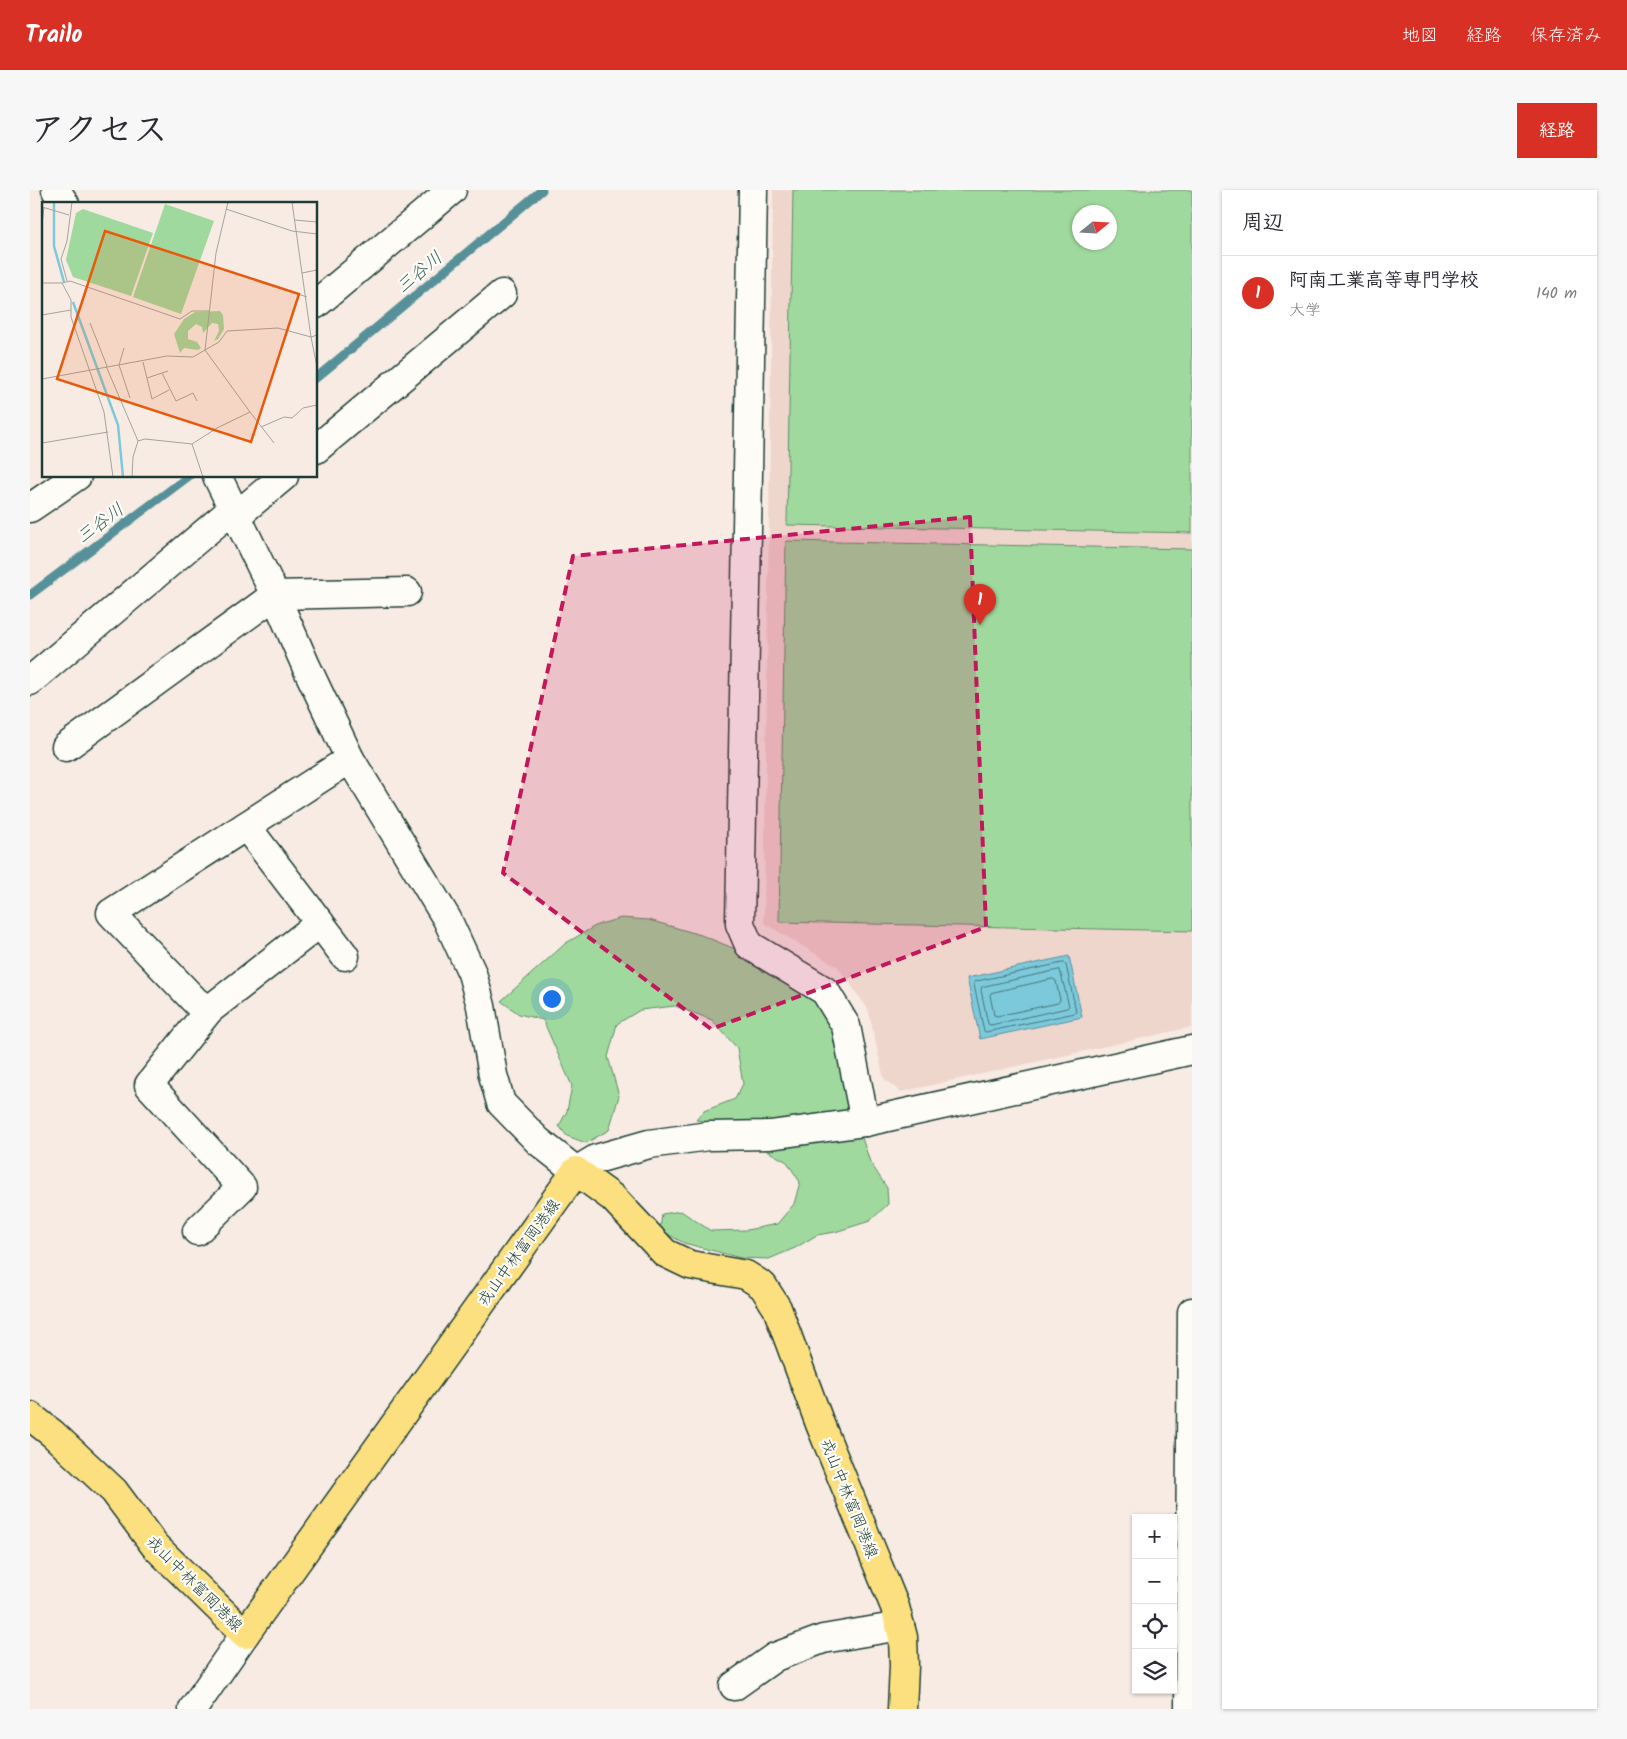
<!DOCTYPE html>
<html lang="ja">
<meta charset="utf-8">
<style>
body{margin:0;font-family:Kalam,"Klee One",sans-serif;background:#f7f7f7;color:#2b2b33}
.controls{position:absolute;right:15px;bottom:15px;display:grid;overflow:hidden;border-radius:0px;box-shadow:0 1px 4px #0004}
.controls button{width:45px;height:45px;display:grid;place-items:center;padding:0;border:0;border-bottom:1px solid #e1e1e2;background:#fff;color:#2b2b33;font:25px sans-serif}
.compass{position:absolute;left:1042px;top:15px;width:45px;height:45px;border-radius:50%;background:#fff;box-shadow:0 1px 4px #0004;rotate:72deg}
.you{position:absolute;left:521px;top:808px;width:18px;height:18px;margin:-12px;border:4px solid #fff;border-radius:50%;background:#1a73e8;box-shadow:0 0 0 8px #1a73e833}
.badge{display:grid;place-items:center;width:32px;height:32px;border-radius:50%;background:#d93025;color:#fff;font-size:16px;font-weight:700}
.pin{position:absolute;translate:-50% -41px;filter:drop-shadow(0 1px 2px #0008)}
.pin::after{content:'';position:absolute;top:26px;width:18px;height:15px;background:inherit;clip-path:polygon(0 0,100% 0,50% 100%)}
.list{margin:0;padding:0;list-style:none}
h2{display:flex;justify-content:space-between;align-items:center;height:65px;margin:0;padding:0 20px;font-size:21px}
h2 small{font-size:16px;font-weight:400;color:#7c7c81}
.list li{display:grid;grid-template-columns:32px 1fr auto;gap:15px;align-items:center;box-sizing:border-box;height:75px;padding:0 20px;border-top:1px solid #e1e1e2}
.list b{display:block;font-size:19px;white-space:nowrap}
.list p{margin:0;font-size:16px;white-space:nowrap;color:#7c7c81}
.list em{font-size:16px;font-style:normal;color:#7c7c81}
.icon{flex:none;width:28px;height:28px;fill:none;stroke:currentColor;stroke-width:2;stroke-linecap:round;stroke-linejoin:round}
.map{position:relative;flex:none;width:1162px;height:1519px;overflow:hidden;border-radius:0px}
header{display:flex;align-items:center;gap:30px;box-sizing:border-box;height:70px;padding:0 25px;background:#d93025;color:#fff}
header strong{font-size:24px}
nav{display:flex;gap:28px;margin-inline-start:auto;font-size:18px}
.intro{display:flex;align-items:center;justify-content:space-between;box-sizing:border-box;height:120px;padding:0 30px}
h1{margin:0;font-size:35px}
.button{padding:12px 22px;border-radius:0px;background:#d93025;color:#fff;font-size:18px;font-weight:700}
main{display:flex;gap:30px;padding:0 30px}
aside{flex:1;background:#fff;border-radius:0px;box-shadow:0 1px 4px #0004}
.map>svg:first-child{display:block}
</style>
<header>
<strong>Trailo</strong>
<nav><a>地図</a><a>経路</a><a>保存済み</a></nav>
</header>
<div class="intro"><h1>アクセス</h1><a class="button">経路</a></div>
<main>
<div class="map">
<svg width="1162" height="1519" viewBox="0 0 1162 1519">
<rect width="100%" height="100%" fill="#f7ebe4"/>
<filter id="ink" filterUnits="userSpaceOnUse"><feTurbulence type="fractalNoise" baseFrequency=".02" numOctaves="2"/><feDisplacementMap in="SourceGraphic" scale="10" xChannelSelector="R" yChannelSelector="G"/><feConvolveMatrix kernelMatrix="1 2 1 2 8 2 1 2 1" color-interpolation-filters="sRGB"/></filter>
<g filter="url(#ink)">
<path fill="#efd6cd" fill-rule="evenodd" d="M 743,0 L 1162,0 L 1162,837 L 871,902 L 854,889 L 838,819 L 808,777 L 734,733 ZM 1050,22 L 1080,22 L 1080,52 L 1050,52 Z"/>
<g fill="#a0d99e" stroke="#608b69" fill-rule="evenodd">
<path d="M 763,0 L 1162,0 L 1162,343 L 757,335 ZM 1050,22 L 1080,22 L 1080,52 L 1050,52 Z"/>
<path d="M 756,351 L 1162,359 L 1162,741 L 749,732 Z"/>
<path d="M 591,728 L 619,730 L 671,745 L 720,765 L 775,800 L 796,820 L 805,850 L 818,906 L 840,972 L 857,998 L 858,1014 L 840,1031 L 805,1042 L 787,1045 L 765,1058 L 739,1069 L 711,1068 L 654,1053 L 630,1040 L 632,1024 L 651,1021 L 681,1041 L 717,1040 L 747,1034 L 764,1014 L 770,992 L 757,972 L 688,933 L 666,930 L 674,921 L 705,909 L 713,894 L 707,858 L 682,830 L 645,816 L 610,820 L 587,834 L 578,867 L 589,906 L 579,940 L 556,953 L 537,946 L 529,936 L 537,921 L 542,896 L 513,830 L 489,824 L 471,811 L 536,753 L 567,735 Z"/>
</g>
<path fill="#7dc9dc" stroke="#579199" d="M 1039,766 L 1052,827 L 950,849 L 937,788 Z"/>
<g fill="none" stroke-linecap="round" stroke-linejoin="round">
<g stroke="#457577" stroke-width="1">
<path d="M 1034,773 L 1036,775 L 1046,821 L 1045,823 L 956,842 L 954,841 L 944,795 L 944,792 Z"/>
<path d="M 1030,780 L 1039,816 L 1037,818 L 961,835 L 958,834 L 951,800 L 952,797 Z"/>
<path d="M 1023,789 L 1026,791 L 1030,810 L 1028,813 L 967,826 L 964,825 L 960,805 L 961,803 Z"/>
</g>
<g stroke="#579199" stroke-width="9">
<path d="M 286,188 L 512,0"/>
<path d="M 0,405 L 159,286"/>
</g>
<defs>
<g id="minor">
<path d="M 26,0 L 35,14"/>
<path d="M 723,0 L 710,734 L 719,755 L 795,801 L 816,836 L 835,932"/>
<path d="M 286,114 L 422,0"/>
<path d="M 286,259 L 472,104"/>
<path d="M 187,286 L 245,405 L 276,476 L 320,569 L 417,729 L 442,783 L 451,816 L 463,885 L 471,913 L 508,951 L 546,981 L 566,969 L 619,954 L 679,946 L 740,945 L 835,932 L 1162,860"/>
<path d="M 0,318 L 47,286"/>
<path d="M 206,326 L 254,286"/>
<path d="M 0,491 L 203,319"/>
<path d="M 36,557 L 245,405 L 377,402"/>
<path d="M 216,636 L 315,766"/>
<path d="M 179,820 L 166,812 L 81,723 L 320,569"/>
<path d="M 167,1041 L 212,997 L 119,895 L 179,820 L 290,733"/>
<path d="M 704,1496 L 745,1467 L 793,1449 L 870,1436"/>
<path d="M 163,1519 L 215,1444"/>
<path d="M 1159,1519 L 1162,1122"/>
</g>
<path id="major" d="M 0,1226 L 23,1244 L 84,1301 L 125,1356 L 215,1444 L 546,981 L 583,1008 L 635,1063 L 660,1075 L 716,1085 L 733,1096 L 747,1118 L 790,1234 L 865,1417 L 873,1447 L 874,1476 L 872,1519"/>
</defs>
<use href="#minor" stroke="#1f3d34" stroke-width="31"/>
<use href="#major" stroke="#1f3d34" stroke-width="31"/>
<use href="#minor" stroke="#fdfcf7" stroke-width="28"/>
<use href="#major" stroke="#fce080" stroke-width="28"/>
</g>
</g>
<path fill="#c2185b" fill-opacity="0.2" stroke="#c2185b" stroke-width="4" stroke-dasharray="10 6" stroke-linejoin="round" d="M 940,327 L 956,737 L 681,839 L 473,683 L 543,366 Z"/>
<g text-anchor="middle" stroke-width="4.5" stroke-linejoin="round" paint-order="stroke">
<g font-size="16" fill="#1f3d34" stroke="#fdfcf7">
<text transform="translate(488 1062) rotate(-54)" y="6">戎山中林富岡港線</text>
<text transform="translate(820 1308) rotate(68)" y="6">戎山中林富岡港線</text>
<text transform="translate(165 1393) rotate(45)" y="6">戎山中林富岡港線</text>
</g>
<g font-size="18" font-style="italic" fill="#36605e" stroke="#fdfcf7">
<text transform="translate(389 82) rotate(-40)" y="6">三谷川</text>
<text transform="translate(70 333) rotate(-37)" y="6">三谷川</text>
</g>
</g>
<g transform="translate(12 12)">
<rect width="275" height="275" fill="#f7ebe4"/>
<path d="M 123,2 L 172,19 L 139,112 L 91,95 ZM 41,7 L 111,31 L 89,94 L 31,75 L 24,58 L 34,11 ZM 178,109 L 181,113 L 182,127 L 176,137 L 172,139 L 177,129 L 176,122 L 170,121 L 161,131 L 160,125 L 154,122 L 146,129 L 146,137 L 155,140 L 159,146 L 156,148 L 142,146 L 138,151 L 132,132 L 142,117 L 153,110 Z" fill="#a0d99e"/>
<path fill="none" stroke="#7dc9dc" stroke-width="2.5" d="M 12,0 L 12,44 L 22,80M 31,100 L 76,223 L 81,275"/>
<path fill="none" stroke="#a1a59e" stroke-width="1" d="M 250,0 L 269,135 L 275,133M 0,5 L 27,13M 184,7 L 250,29 L 275,32M 252,18 L 275,20M 0,23 L 2,5M 173,65 L 265,95M 260,71 L 275,68M 25,79 L 19,57 L 25,39 L 30,0M 0,81 L 20,81 L 29,98 L 29,115 L 62,210 L 71,275M 20,81 L 28,79 L 138,117 L 150,109 L 168,109M 0,113 L 29,108M 48,121 L 65,164M 82,146 L 77,163 L 88,196M 101,160 L 110,197 L 127,188M 64,164 L 96,239M 120,171 L 134,199 L 151,191 L 155,199M 105,176 L 126,169M 0,177 L 125,154 L 151,155 L 163,148 L 174,51 L 186,0M 208,210 L 232,241M 219,225 L 242,215 L 250,216 L 261,206 L 275,203M 0,241 L 66,230M 90,275 L 91,255 L 96,239 L 103,237 L 150,242M 161,275 L 150,242 L 175,226 L 208,210 L 163,148 L 177,140 L 185,129 L 236,126 L 269,135 L 275,165"/>
<path fill="#e8590c" fill-opacity="0.15" stroke="#e8590c" stroke-width="2.5" d="M 63,29 L 257,92 L 209,240 L 15,177 Z"/>
<rect width="275" height="275" fill="none" stroke="#1f3d34" stroke-width="2.5"/>
</g>
</svg>
<div class="controls">
<button>+</button>
<button>−</button>
<button><svg class="icon" aria-label="locate" viewBox="0 0 24 24"><circle cx="12" cy="12" r="6"/><path d="M12 2v4M12 18v4M2 12h4M18 12h4"/></svg></button>
<button><svg class="icon" aria-label="layers" viewBox="0 0 24 24"><path d="M12 4l9 5-9 5-9-5zM3 14l9 5 9-5"/></svg></button>
</div>
<svg class="compass" viewBox="-18 -18 36 36"><path d="M0-13l5 13h-10z" fill="#e53935"/><path d="M0 13l5-13h-10z" fill="#7c7c81"/></svg>
<div class="you"></div>
<div class="pin badge" style="left:950px;top:435px">1</div>
</div>
<aside>
<h2>周辺<small></small></h2>
<ul class="list">
<li><span class="badge">1</span><div><b>阿南工業高等専門学校</b><p>大学</p></div><em>140 m</em></li>
</ul>
</aside>
</main>
